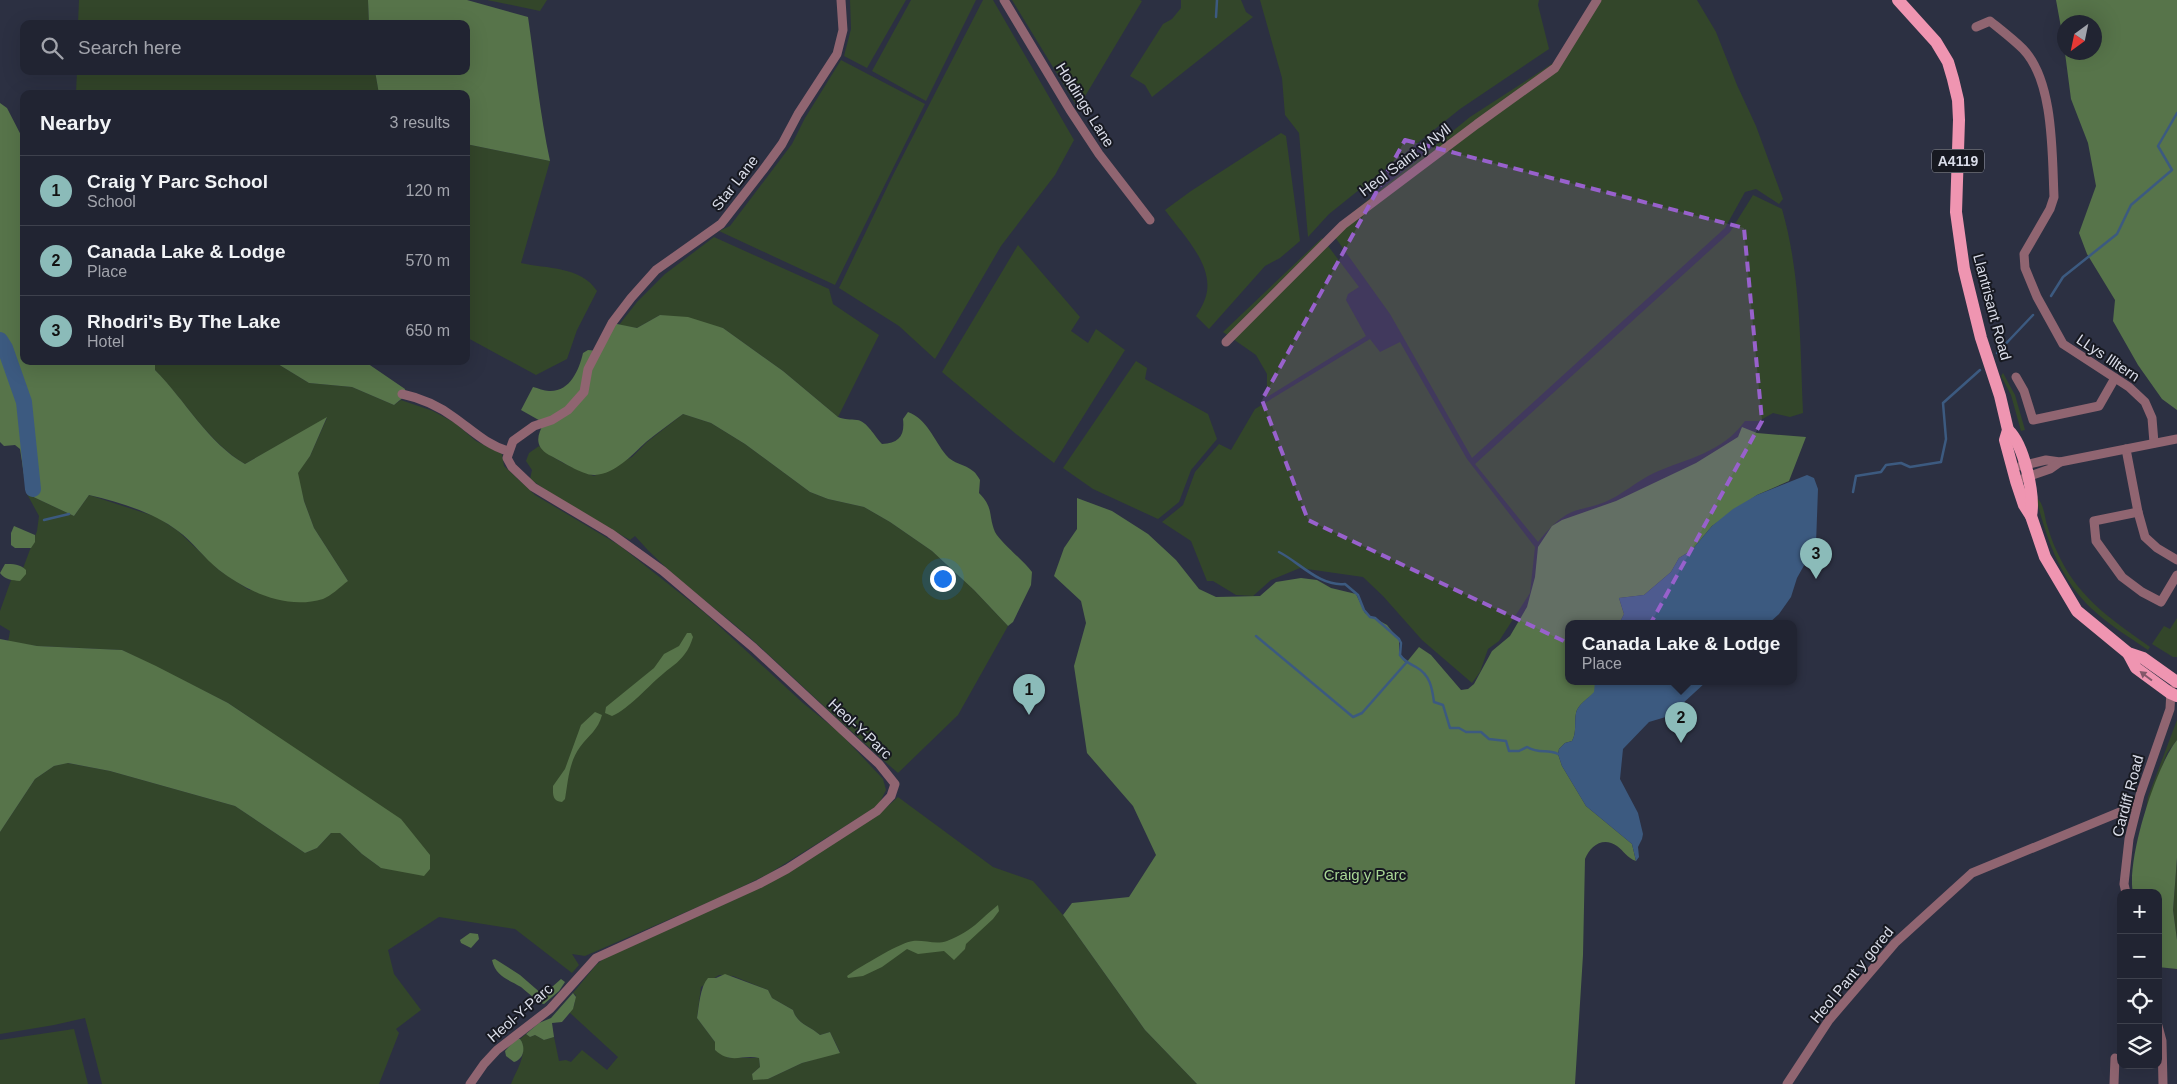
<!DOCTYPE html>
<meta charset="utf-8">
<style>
body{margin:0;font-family:Arial,sans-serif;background:#2d303e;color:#f1f3f6}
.controls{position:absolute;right:15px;bottom:15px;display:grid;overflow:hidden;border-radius:10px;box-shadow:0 5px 20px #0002}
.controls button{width:45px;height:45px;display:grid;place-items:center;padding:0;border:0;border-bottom:1px solid #3e414d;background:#212432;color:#f1f3f6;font:25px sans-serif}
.compass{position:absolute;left:2057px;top:15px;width:45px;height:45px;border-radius:50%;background:#212432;box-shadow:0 5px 20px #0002;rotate:213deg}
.you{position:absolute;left:942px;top:578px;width:18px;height:18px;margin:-12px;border:4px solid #fff;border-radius:50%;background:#1a73e8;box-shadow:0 0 0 8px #1a73e833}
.badge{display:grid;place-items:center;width:32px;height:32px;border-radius:50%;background:#8bbbb9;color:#111;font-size:16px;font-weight:700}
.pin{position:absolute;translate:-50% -41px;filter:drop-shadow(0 1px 2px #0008)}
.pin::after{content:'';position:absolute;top:26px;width:18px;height:15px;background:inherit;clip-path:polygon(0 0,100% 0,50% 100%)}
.popup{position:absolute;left:1565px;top:620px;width:232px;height:65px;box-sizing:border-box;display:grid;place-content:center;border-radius:10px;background:#212432;filter:drop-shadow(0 1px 4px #0005);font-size:16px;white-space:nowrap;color:#a2a4ac}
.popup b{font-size:19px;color:#f1f3f6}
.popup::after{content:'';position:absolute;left:50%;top:100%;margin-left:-10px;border:10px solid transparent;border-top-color:#212432}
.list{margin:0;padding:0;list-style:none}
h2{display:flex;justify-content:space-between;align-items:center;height:65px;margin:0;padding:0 20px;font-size:21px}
h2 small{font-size:16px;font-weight:400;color:#a2a4ac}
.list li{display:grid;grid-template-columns:32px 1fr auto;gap:15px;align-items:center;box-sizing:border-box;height:70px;padding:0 20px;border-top:1px solid #3e414d}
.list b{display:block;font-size:19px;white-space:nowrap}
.list p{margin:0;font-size:16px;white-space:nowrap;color:#a2a4ac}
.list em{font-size:16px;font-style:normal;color:#a2a4ac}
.icon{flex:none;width:28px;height:28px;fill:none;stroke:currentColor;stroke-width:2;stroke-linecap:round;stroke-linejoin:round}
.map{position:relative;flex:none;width:2177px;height:1084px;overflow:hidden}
.search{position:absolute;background:#212432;box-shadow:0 5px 20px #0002;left:20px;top:20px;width:450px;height:55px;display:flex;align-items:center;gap:12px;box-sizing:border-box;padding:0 18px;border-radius:10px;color:#a2a4ac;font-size:19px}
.panel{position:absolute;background:#212432;box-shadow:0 5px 20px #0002;left:20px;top:90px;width:450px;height:275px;border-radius:10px}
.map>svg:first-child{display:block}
</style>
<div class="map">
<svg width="2177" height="1084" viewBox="0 0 2177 1084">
<rect width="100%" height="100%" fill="#2c3042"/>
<g fill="#33462a" fill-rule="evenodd">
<path d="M 79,0 L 368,0 L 369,24 L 78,24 Z"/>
<path d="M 487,0 L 547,0 L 540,11 Z"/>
<path d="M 850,0 L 906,0 L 867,68 L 844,56 L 851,29 Z"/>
<path d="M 911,0 L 976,0 L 926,101 L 872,71 Z"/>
<path d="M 983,0 L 993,0 L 1074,140 L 1055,175 L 1001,246 L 935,359 L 899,326 L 839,288 L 892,177 Z"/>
<path d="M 1012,0 L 1140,0 L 1142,1 L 1078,108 Z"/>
<path d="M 1181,0 L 1241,0 L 1246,12 L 1253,17 L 1152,97 L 1145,85 L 1130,76 L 1163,24 L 1172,19 L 1181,8 Z"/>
<path d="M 1260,0 L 1539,0 L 1538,5 L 1549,49 L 1460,109 L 1329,214 L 1308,237 L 1299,133 L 1285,115 L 1282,78 Z"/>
<path d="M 1595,0 L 1697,0 L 1716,32 L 1737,85 L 1756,126 L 1783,199 L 1779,204 L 1756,189 L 1745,192 L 1725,228 L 1472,458 L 1390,314 L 1332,233 L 1347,217 L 1470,117 L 1564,56 Z"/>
<path d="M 841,60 L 925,104 L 835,285 L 719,231 L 730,226 L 792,144 L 805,118 Z"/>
<path d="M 77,71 L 375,71 L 379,94 L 76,94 Z"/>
<path d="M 1281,133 L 1286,136 L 1300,241 L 1280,258 L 1265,266 L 1209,329 L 1196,316 C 1199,311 1203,305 1205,299 C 1217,267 1182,234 1165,210 L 1191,191 Z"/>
<path d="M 466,144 L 550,161 L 521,263 C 547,269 581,266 597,291 L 577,330 L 567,359 L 536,375 L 466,337 Z"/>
<path d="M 1753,195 L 1782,209 C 1801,275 1800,345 1803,413 L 1790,417 L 1773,413 L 1759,421 L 1745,421 C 1722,453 1688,458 1654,473 C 1637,481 1622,495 1605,502 C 1594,507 1582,508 1572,512 C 1558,518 1547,531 1538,542 L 1475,464 L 1730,232 Z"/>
<path d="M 714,237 L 829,289 L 833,304 L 879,335 L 838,417 L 783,371 L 723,328 L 660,315 L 637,328 L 619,325 L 637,302 L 665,274 Z"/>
<path d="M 1322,238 L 1359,287 L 1348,294 L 1346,300 L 1366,336 L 1267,397 L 1267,374 L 1256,355 L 1223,332 Z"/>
<path d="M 1018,245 L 1080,317 L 1071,331 L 1088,343 L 1096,329 L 1125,350 L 1054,463 L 1016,434 L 942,372 Z"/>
<path d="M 1370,339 L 1380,352 L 1400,342 L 1467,459 L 1535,547 L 1530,593 L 1499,641 L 1488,649 L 1480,672 L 1472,683 L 1422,640 L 1383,596 L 1363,577 L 1300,568 L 1271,580 L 1253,596 L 1236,595 L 1213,581 L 1207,581 L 1191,541 L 1162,522 L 1183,505 L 1195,472 L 1219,444 L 1231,450 L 1255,409 Z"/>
<path d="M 155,361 L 273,361 L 309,383 L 352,387 L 394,405 L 401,400 L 433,411 L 455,423 L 476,441 L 502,454 L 504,466 L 535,495 L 619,545 L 705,613 L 803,703 L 840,733 L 883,779 L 886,790 L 879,804 L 871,810 L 770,873 L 723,896 L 585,956 L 572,954 L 579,965 L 572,973 L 515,929 L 439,917 L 388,950 L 394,974 L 421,1010 L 396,1029 L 399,1033 L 379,1084 L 102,1084 L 85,1018 L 54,1025 L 0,1034 L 0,832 L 35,779 L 54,766 L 67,763 L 110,771 L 235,806 L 305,853 L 317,848 L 331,833 L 340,833 L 362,854 L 381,868 L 252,719 L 228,703 L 122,650 L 37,646 L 8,642 L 10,631 L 0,625 L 0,611 L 15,569 L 22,571 L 37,531 L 39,516 L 27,494 L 74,516 L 89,495 L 157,517 L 178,531 L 219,570 L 249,590 L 348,581 L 314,528 L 304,501 L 297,473 L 310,456 L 327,418 L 245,464 C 208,442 185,401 155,370 Z"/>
<path d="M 1136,361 L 1147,368 L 1145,379 L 1208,414 L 1217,439 L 1191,470 L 1179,502 L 1158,519 L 1093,489 L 1063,468 Z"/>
<path d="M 2003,373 L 2015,395 L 2025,430 L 2021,431 L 2011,395 L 2001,376 Z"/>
<path d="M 683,414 L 711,423 L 745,444 L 810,492 L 828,499 L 864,507 L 890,522 L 932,551 L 974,590 L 1008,626 L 958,715 L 898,773 C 847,729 799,682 749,637 C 711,604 668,574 635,536 L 630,540 L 563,502 L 530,479 L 532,470 L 526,461 L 529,453 L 539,446 C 553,460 575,469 594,476 L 632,457 L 647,442 Z"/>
<path d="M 2036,497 C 2045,504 2044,518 2048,528 C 2051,539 2056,550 2061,560 C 2081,600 2115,622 2150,647 L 2148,650 C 2129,637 2109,625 2092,609 C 2060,579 2046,538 2036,497 Z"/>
<path d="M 2177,618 L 2177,657 L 2173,657 L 2152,644 L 2164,626 L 2170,629 Z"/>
<path d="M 2177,720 L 2177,740 L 2167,753 L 2146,810 L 2148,797 Z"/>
<path d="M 898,797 L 993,867 L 1033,881 L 1063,915 L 1145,1030 L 1197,1084 L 511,1084 C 516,1071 529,1052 520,1039 L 526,1034 L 530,1037 L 535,1035 L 544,1040 L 554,1037 L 559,1061 L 566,1060 L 571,1062 L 582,1050 L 607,1070 L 618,1057 L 569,1012 L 574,1006 L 576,995 L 573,993 L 596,965 L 609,954 L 734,900 L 878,815 ZM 719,975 L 733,976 L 768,990 L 772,998 L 793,1010 C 797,1024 810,1026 820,1035 L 830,1032 L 840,1052 L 802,1063 L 768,1079 L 752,1074 L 760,1067 L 759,1058 L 729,1058 L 715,1050 L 715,1042 L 697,1018 L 701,987 Z"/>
<path d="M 2177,858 L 2177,940 L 2173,910 Z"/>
<path d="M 74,1029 L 88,1084 L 0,1084 L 0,1040 Z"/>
</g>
<g fill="#57744a">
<path d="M 368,0 L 467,0 L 528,17 C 535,65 540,114 550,161 L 466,144 L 466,94 L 379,94 L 375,71 L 466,71 L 466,24 L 369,24 Z"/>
<path d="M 2056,0 L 2177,0 L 2177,410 L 2162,399 L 2138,365 L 2113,321 L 2115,300 L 2087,254 L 2079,233 L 2096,186 L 2088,143 L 2071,99 L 2065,53 L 2094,52 L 2094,22 L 2064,22 L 2064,44 Z"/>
<path d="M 0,103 L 7,108 L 24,141 L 24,361 L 155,361 L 155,370 C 185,400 208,443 245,464 L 327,417 L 310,456 L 298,473 L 304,501 L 314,528 L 348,581 C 340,587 331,596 323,599 C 286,610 248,592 219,570 C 204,558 193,542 178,531 C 153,512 119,502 89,495 L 74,516 L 27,494 L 20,449 L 15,445 L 4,446 L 0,442 Z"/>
<path d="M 660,315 L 688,317 L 723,328 L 783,371 L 838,417 C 845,420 850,419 857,420 C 867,421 875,437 882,444 C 899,443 905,436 903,419 L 908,412 C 927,419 934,440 946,455 C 953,464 965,464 973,471 C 976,473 978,477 980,480 L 979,493 C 994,508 988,515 995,532 C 1001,543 1023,560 1032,572 L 1031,585 L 1013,622 L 1008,626 L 974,590 L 932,551 L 890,522 L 864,507 L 828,499 L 810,492 L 745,444 L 711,423 L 683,414 C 671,423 658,432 646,442 C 632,455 615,474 595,475 C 583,476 560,460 549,455 C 534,446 537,435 544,423 L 521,410 L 533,387 C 538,388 544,391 549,391 C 570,392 579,370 583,353 L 588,350 L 598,351 L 612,323 L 637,328 Z"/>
<path d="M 273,361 L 364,361 L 405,389 L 406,395 L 394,405 L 352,387 L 309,383 Z"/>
<path d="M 1742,427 L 1757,433 L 1806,437 L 1789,481 L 1757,495 L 1712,526 L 1692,550 L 1679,558 L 1671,572 L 1644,595 L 1619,598 L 1624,614 L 1619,624 L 1568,624 L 1568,682 L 1595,682 L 1595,692 C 1588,699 1578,704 1576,713 C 1574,724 1577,732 1572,741 L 1565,743 L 1559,749 L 1558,754 L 1562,766 L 1586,806 L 1632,844 L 1636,861 C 1627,858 1624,851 1617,846 C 1603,836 1590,846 1585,859 L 1583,955 L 1575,1084 L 1197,1084 L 1145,1030 L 1063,915 L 1072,903 L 1129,897 L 1156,855 L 1133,806 L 1087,753 L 1074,666 L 1086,623 L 1081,601 L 1054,576 L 1064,548 L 1077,529 L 1077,498 L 1112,511 L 1148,534 L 1176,560 L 1199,589 L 1216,597 L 1260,596 L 1276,582 L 1301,578 L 1317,580 L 1331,588 L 1356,594 L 1365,613 L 1387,625 L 1399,640 L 1399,655 L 1406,663 L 1419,647 L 1431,655 L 1461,690 L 1468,689 L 1474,684 L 1492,651 L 1510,636 L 1527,607 L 1535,577 L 1538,547 L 1552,526 L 1562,520 L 1616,501 L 1696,463 L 1738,437 Z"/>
<path d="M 14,526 L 35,535 L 35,542 L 31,548 L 15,548 L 11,545 L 11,533 Z"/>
<path d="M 5,564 C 13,564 20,564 26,570 L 26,574 L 20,581 C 12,580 5,580 0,573 Z"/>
<path d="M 687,633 L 691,633 L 693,637 C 691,643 689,649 684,655 C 678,663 671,667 664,673 C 649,685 629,709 612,716 L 605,713 L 606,707 L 654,668 L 664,654 L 679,646 Z"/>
<path d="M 0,639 L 37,646 L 122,650 L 156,666 L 228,703 L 401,819 L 430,855 L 430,869 L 424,876 L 381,868 L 362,854 L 340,833 L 331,833 L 317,848 L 305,853 L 235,806 L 110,771 L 68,763 L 54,766 L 35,779 L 0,832 Z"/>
<path d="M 595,712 L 602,715 C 598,730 589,735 580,747 C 569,762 568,781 565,799 L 562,802 C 552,801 553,794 553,786 L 565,769 L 581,725 Z"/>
<path d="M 2177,740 L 2177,858 L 2173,910 L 2177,940 L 2177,969 L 2158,967 L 2158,893 L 2133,893 C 2126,860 2156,766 2177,740 Z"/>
<path d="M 998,905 L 999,911 L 993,919 L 966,944 L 965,949 L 954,960 L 944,951 L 918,954 L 907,949 L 882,967 L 863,976 L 848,978 L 847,976 L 854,971 C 866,964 901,942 913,941 C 925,940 936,945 947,941 C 974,930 978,921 998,905 Z"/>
<path d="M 470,933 L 478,934 L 479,939 L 471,948 L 461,943 L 460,940 Z"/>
<path d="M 495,959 L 520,975 L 543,995 L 561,979 L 565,982 L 559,991 L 544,1004 L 540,1003 C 534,998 527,992 521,987 C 508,979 496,977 492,960 Z"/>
<path d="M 725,974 L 768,990 L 772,998 L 793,1010 C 797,1024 810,1026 820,1035 L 830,1032 L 840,1053 L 802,1063 L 768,1079 L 753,1080 L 752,1074 L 760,1067 L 759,1058 C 742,1054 731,1065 715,1050 L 715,1042 L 697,1018 C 699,1006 700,987 708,978 L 716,978 Z"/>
<path d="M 573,993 L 576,997 L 573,1009 L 562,1022 L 552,1023 L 554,1037 L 544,1040 L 535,1035 L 530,1037 L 526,1034 L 539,1023 L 551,1018 Z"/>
<path d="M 516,1039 L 520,1039 C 526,1047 524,1059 514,1062 L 506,1056 L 505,1051 Z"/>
</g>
<g fill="#3c5a80">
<path d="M 1807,475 L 1814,478 L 1818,489 L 1816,544 L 1797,578 L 1791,597 L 1779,614 L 1768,624 L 1619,624 L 1624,614 L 1619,598 L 1644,595 L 1671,572 L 1679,558 L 1692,550 L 1712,526 L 1733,509 L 1757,495 Z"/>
<path d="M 1595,682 L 1706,682 L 1669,716 L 1649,722 L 1623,749 L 1620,779 L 1638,813 L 1643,834 L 1642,839 L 1638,847 L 1639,857 L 1636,861 L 1632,844 L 1586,806 L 1562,766 L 1558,754 L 1559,749 L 1565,743 L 1572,741 C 1577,732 1574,724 1576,713 C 1578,704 1588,699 1594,692 Z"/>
</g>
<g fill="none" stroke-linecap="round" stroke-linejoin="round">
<g stroke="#3c5a80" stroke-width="2.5">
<path d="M 1216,17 L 1217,0"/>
<path d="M 2051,296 L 2063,277 L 2117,234 L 2131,205 L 2172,170 L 2158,146 L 2177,113"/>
<path d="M 1997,353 L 2033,315"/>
<path d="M 1853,492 L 1856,476 L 1881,472 L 1886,465 L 1901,463 L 1910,467 L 1941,462 L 1946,439 L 1943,403 L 1980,370"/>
<path d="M 44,520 L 69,514"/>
<path d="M 1279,552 C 1299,562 1320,587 1345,584 L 1358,595 L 1364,610 L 1370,617 L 1375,618 L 1399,639 L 1401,643 L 1400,655 C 1405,662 1409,663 1416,667 C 1430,675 1432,687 1434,702 L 1443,705 L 1450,728 L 1459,728 L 1466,732 L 1481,732 L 1489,739 L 1506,741 L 1509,751 L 1519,751 L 1527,747 C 1541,755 1546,748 1558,754"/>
<path d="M 1256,636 L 1353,717 L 1362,713 L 1406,663"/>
</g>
<path stroke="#3c5a80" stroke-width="16" d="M 0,340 L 5,348 L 24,402 L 33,489"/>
<g stroke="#906571" stroke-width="9">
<path d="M 1004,0 L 1070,110 L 1099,154 L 1150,220"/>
<path d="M 1976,27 L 1990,21 C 2001,30 2013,39 2023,49 C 2054,81 2052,154 2054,197 L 2050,209 L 2024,254 L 2025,268 L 2037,297 L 2063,344 L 2129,387 L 2145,402 L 2152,418 L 2154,443"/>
<path d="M 1226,342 L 1343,225 L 1477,124 L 1555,68 L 1597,0"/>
<path d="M 2016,377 L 2024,391 L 2033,420 L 2099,406 L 2115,378"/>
<path d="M 402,394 C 421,398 439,406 455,418 C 473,431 487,445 508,451"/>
<path d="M 2126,449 L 2138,512 L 2145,537 L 2157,548 L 2177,560"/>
<path d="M 2021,466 L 2046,460 L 2060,462 L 2177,439"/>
<path d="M 2024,478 L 2050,469 L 2060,462"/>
<path d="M 2138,512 L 2094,521 L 2096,541 L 2122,577 L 2142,592 L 2161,602 L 2177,575"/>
<path d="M 2126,893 L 2124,884 L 2129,839 L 2140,795 L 2170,709 L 2171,690"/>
<path d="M 2158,1026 L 2162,1041 L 2163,1084"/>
<path d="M 470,1084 L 484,1064 L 497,1050 L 550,1009 L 596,958 L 759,884 L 787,869 L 877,811 L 891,796 L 895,784 L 879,764 L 754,648 L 663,571 L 610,533 L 533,487 L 512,467 L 507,458 L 513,441 L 534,426 L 552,420 L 568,410 L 584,392 L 588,369 L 612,323 L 631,298 L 656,270 L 721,224 L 763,170 L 782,144 L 798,114 L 837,54 L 843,30 L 841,0"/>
<path d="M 1787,1084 L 1829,1020 L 1895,943 L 1972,873 L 2137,805"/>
<path d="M 2114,1084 L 2115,1058"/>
</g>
<g stroke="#ef95b1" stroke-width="12">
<path d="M 1898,0 L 1936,42 L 1948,62 L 1953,79 L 1958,100 L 1959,120 L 1956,212 L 1964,269 L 1981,338 L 2000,396 L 2008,430 L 2005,440 L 2016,481 L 2024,505 L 2031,516 L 2045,557 L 2077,611 L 2128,653 L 2143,658 L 2177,682"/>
<path d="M 2008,430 C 2024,444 2035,495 2031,516"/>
<path d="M 2128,653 L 2136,668 L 2170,693 L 2177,696"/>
</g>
</g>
<defs><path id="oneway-solid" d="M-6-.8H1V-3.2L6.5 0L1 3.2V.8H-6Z" transform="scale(1.25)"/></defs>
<use fill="#835769" href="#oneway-solid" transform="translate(2146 676) rotate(-143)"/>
<path fill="#9861cc" fill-opacity="0.2" stroke="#9861cc" stroke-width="4" stroke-dasharray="10 6" stroke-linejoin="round" d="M 1405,140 L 1744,228 L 1762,421 L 1625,670 L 1308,520 L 1262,400 Z"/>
<g text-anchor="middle" stroke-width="4" stroke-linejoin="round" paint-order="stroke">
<rect fill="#171921" stroke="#a0a2ad" stroke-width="1" x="1932" y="149.5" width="52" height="23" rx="4"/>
<g font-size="14" font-weight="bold" fill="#dadde9">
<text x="1958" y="166">A4119</text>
</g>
<g font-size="15" fill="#dadde9" stroke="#171921">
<text transform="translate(1085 105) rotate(58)" y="5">Holdings Lane</text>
<text transform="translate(1405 160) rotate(-37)" y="5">Heol Saint y Nyll</text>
<text transform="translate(735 183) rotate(-52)" y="5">Star Lane</text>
<text transform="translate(1992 307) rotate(75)" y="5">Llantrisant Road</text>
<text transform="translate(2108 358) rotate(34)" y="5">LLys Illtern</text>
<text transform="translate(860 729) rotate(43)" y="5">Heol-Y-Parc</text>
<text transform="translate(2128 796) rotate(-75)" y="5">Cardiff Road</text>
<text transform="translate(1852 975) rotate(-50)" y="5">Heol Pant y gored</text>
<text transform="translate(520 1013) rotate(-41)" y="5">Heol-Y-Parc</text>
</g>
<g font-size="15" fill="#a9d795" stroke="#171921">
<text x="1365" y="880">Craig y Parc</text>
</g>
</g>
</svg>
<div class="controls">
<button>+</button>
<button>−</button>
<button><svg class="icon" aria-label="locate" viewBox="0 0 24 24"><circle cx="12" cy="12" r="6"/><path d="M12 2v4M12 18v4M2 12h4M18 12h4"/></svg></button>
<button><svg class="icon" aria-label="layers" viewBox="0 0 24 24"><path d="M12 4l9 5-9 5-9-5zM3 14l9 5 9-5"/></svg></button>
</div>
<svg class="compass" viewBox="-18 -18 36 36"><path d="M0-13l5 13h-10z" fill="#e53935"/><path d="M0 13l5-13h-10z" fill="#a2a4ac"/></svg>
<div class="you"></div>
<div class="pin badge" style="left:1029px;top:715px">1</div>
<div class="pin badge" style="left:1681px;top:743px">2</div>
<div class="popup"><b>Canada Lake &amp; Lodge</b>Place</div>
<div class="pin badge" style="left:1816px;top:579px">3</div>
<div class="search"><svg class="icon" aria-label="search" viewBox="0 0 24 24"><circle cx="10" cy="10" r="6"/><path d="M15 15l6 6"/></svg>Search here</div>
<section class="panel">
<h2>Nearby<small>3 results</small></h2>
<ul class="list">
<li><span class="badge">1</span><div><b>Craig Y Parc School</b><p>School</p></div><em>120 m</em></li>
<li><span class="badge">2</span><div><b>Canada Lake &amp; Lodge</b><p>Place</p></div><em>570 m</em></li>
<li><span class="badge">3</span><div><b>Rhodri's By The Lake</b><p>Hotel</p></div><em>650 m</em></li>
</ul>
</section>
</div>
